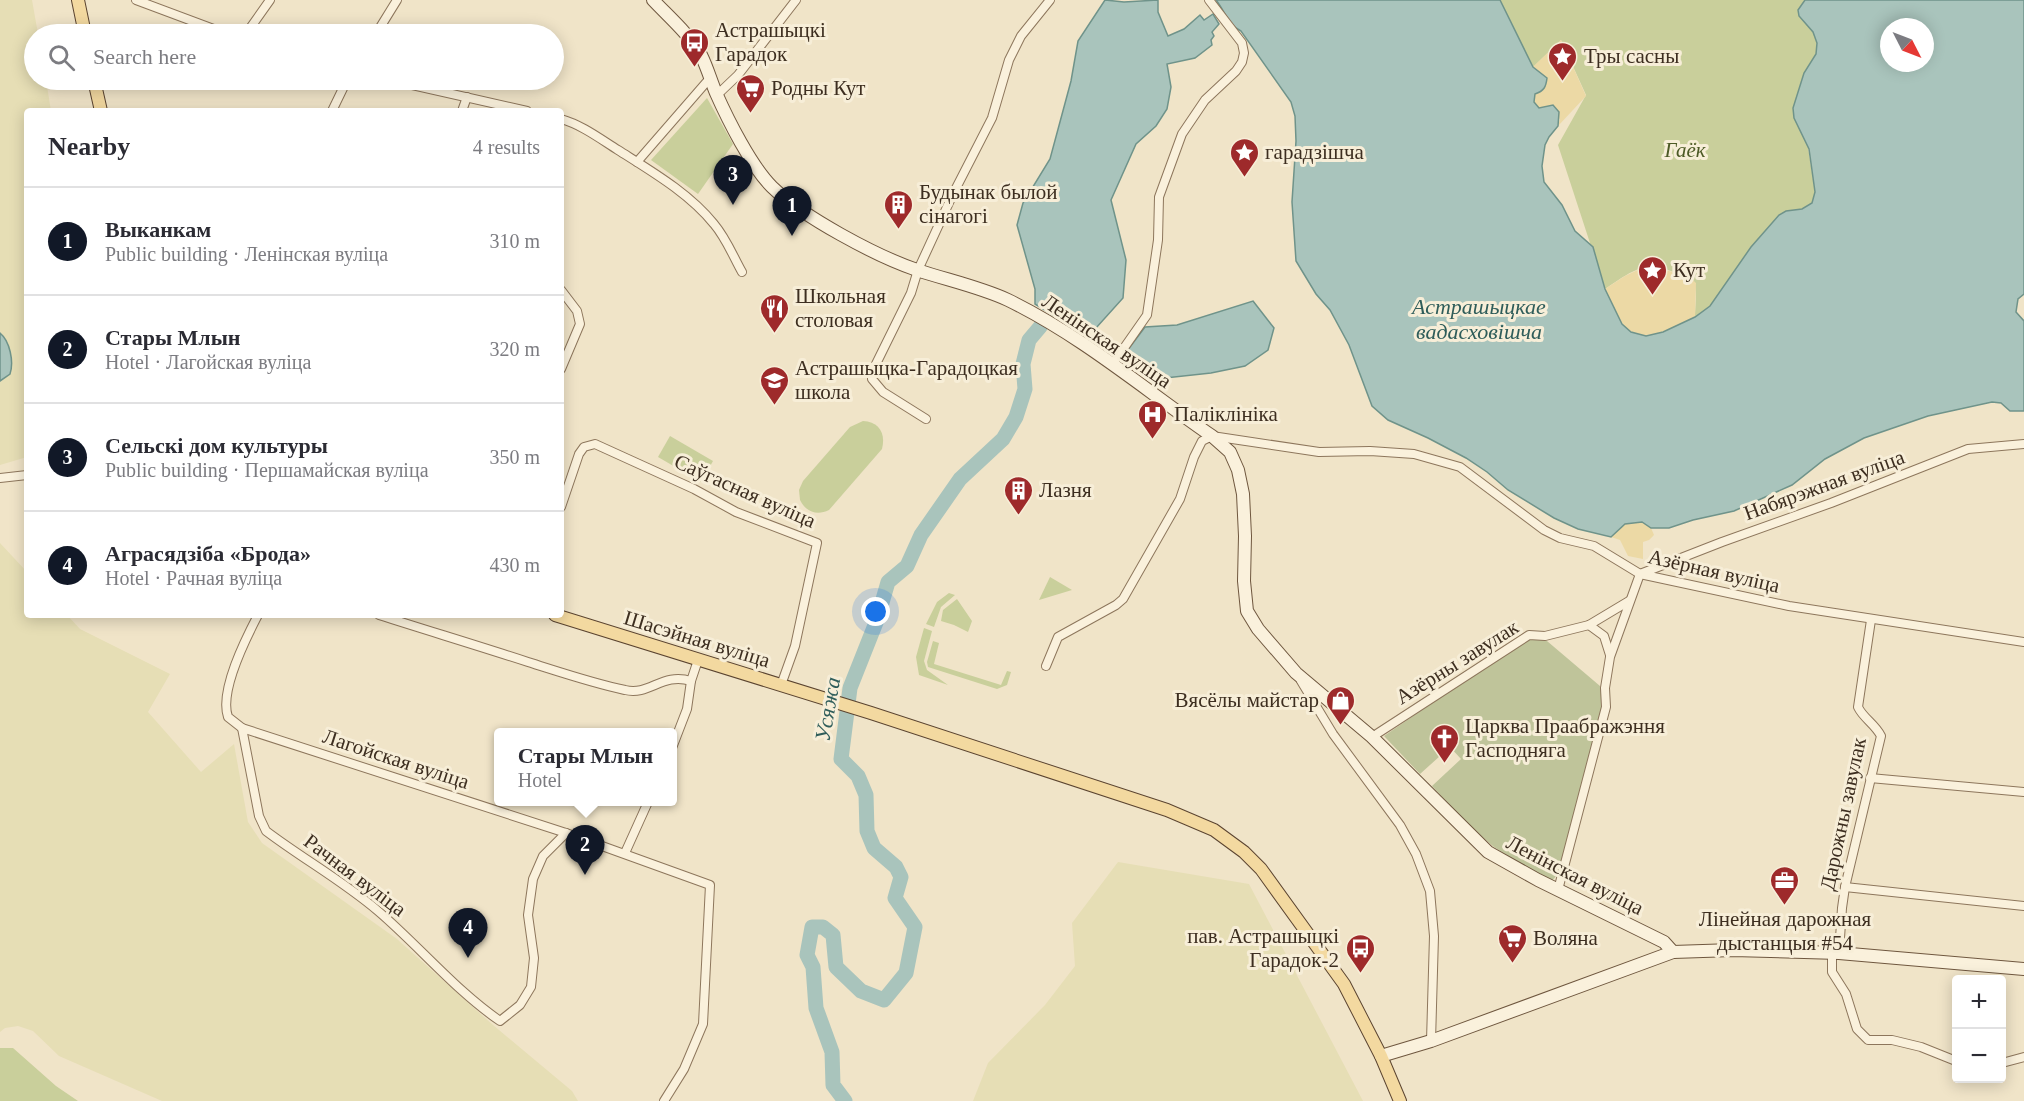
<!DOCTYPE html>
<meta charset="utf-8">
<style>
body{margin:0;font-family:Georgia,serif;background:#f2f2f3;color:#2b2b33}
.controls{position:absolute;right:18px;bottom:18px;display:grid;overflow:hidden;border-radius:6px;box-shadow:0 3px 15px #0003}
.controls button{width:54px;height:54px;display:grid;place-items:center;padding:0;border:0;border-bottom:2px solid #e1e1e2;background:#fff;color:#2b2b33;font:30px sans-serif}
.compass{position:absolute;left:1880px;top:18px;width:54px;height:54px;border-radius:50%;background:#fff;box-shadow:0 3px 15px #0003;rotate:132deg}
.you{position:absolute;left:876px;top:612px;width:21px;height:21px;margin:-15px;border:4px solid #fff;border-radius:50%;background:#1a73e8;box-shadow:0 0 0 9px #1a73e833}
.badge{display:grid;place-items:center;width:39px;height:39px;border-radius:50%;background:#111827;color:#fff;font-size:20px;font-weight:700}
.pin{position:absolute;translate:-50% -50px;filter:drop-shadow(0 2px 3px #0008)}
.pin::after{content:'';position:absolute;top:32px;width:21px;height:18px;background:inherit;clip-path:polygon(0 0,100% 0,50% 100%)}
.popup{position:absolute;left:494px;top:728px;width:183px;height:78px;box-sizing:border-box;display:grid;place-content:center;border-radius:6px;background:#fff;filter:drop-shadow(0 2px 4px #0005);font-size:20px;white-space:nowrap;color:#7c7c81}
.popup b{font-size:22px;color:#2b2b33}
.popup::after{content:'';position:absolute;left:50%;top:100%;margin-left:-12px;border:12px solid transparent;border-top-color:#fff}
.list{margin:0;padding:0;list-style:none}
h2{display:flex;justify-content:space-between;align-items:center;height:78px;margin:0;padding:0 24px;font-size:26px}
h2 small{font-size:20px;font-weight:400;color:#7c7c81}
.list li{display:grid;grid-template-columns:39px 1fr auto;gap:18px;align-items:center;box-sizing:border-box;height:108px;padding:0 24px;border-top:2px solid #e1e1e2}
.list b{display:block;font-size:22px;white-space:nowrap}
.list p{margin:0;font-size:20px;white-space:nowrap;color:#7c7c81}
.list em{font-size:20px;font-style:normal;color:#7c7c81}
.icon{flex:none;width:33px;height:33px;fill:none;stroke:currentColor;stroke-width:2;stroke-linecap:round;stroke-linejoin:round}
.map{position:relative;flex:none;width:2024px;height:1101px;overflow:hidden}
.search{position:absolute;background:#fff;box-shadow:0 3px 15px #0003;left:24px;top:24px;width:540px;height:66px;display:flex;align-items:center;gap:15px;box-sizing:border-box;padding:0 21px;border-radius:33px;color:#7c7c81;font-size:22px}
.panel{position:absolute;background:#fff;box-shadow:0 3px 15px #0003;left:24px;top:108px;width:540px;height:510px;border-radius:6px}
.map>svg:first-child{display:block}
</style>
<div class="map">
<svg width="2024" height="1101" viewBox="0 0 2024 1101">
<rect width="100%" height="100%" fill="#f0e4c8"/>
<g fill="#e6deb5">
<path d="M 0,0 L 32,0 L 38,34 L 34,34 L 34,80 L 46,80 L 51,111 L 27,111 L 27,457 L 0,465 Z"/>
<path d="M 0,543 L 27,572 L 27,615 L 67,615 L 80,629 L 170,674 L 148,712 L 201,772 L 234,744 L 248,822 L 262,843 L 397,939 L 493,1025 L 572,1091 L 578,1101 L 162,1101 L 59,1056 L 33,1031 L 18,1026 L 5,1028 L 0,1032 Z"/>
<path d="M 1118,862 L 1249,884 L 1363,1101 L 973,1101 L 988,1063 L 1045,1005 L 1075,966 L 1072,923 Z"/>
</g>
<g fill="#c9cf9b">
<path d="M 1500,0 L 1805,0 L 1798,10 L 1799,16 L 1813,32 L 1817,43 L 1816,54 L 1804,73 L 1807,141 L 1815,192 L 1812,203 L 1802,209 L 1786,211 L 1751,247 L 1710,306 L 1695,317 C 1695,304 1698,292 1693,280 C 1684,279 1679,274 1671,271 C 1641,261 1630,273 1605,289 L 1558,145 L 1586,95 L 1561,40 L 1533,67 Z"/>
<path d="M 707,98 L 733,144 L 698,194 L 651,160 Z"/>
<path d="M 863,421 C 879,422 886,433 882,449 L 829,510 C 817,516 806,512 800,500 L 799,490 L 803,481 L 850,427 Z"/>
<path d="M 670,436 L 713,461 L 701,482 L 658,457 Z"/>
<path d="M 1050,577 L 1072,590 L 1039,600 Z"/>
<path d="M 949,593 L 955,595 L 941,607 L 934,627 L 926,624 L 937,602 Z"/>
<path d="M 957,599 L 972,621 L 968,632 L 954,625 L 941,621 L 943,610 Z"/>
<path d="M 924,628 L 932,631 L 924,661 L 927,670 L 948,685 L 919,675 L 916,657 Z"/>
<path d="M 933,641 L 939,643 L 934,664 L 1001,685 L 1007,671 L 1011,672 L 1007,685 L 997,689 L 928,667 L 927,662 Z"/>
<path d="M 0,1048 L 13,1048 L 56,1086 L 78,1101 L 0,1101 Z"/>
</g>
<g fill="#ecd9a5">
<path d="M 1561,40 L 1586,96 L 1558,126 L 1560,119 L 1538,108 L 1534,102 L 1535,94 L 1533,67 Z"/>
<path d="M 1646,266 L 1678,273 L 1686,279 L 1693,280 L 1696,283 L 1695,317 C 1675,326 1640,349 1622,323 C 1615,313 1610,300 1605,289 L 1625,276 Z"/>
<path d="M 1642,522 L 1651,528 L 1654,535 L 1649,540 L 1643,542 L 1643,559 L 1628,556 L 1620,540 L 1611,537 L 1625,524 Z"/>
</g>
<path fill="#bfc49a" d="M 1529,637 L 1538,637 L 1547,641 L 1600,686 L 1604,699 L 1559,872 C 1555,878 1553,882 1546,880 L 1494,847 L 1467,824 L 1432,786 L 1461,759 L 1450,747 L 1420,774 L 1384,736 Z"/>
<g fill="#a9c4bc" stroke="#6f938a" stroke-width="1.5" fill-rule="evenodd">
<path d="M 1105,0 L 1124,2 L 1158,0 L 1158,12 L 1168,36 L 1184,29 L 1200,15 L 1204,20 L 1213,14 L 1219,24 L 1212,32 L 1214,36 L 1211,40 L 1212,45 L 1195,58 L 1167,64 L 1171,87 L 1167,109 L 1156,126 L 1136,144 L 1111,200 L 1126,260 L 1123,298 L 1096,328 C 1090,327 1082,327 1076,325 C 1067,321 1065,313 1054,316 L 1035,304 L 1035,289 L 1017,225 L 1023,203 L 1050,159 L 1071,81 L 1078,41 Z"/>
<path d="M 1216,0 L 1500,0 L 1533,67 L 1547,78 C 1546,87 1544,91 1535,94 L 1534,102 L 1539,108 L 1553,105 L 1559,112 L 1558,126 L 1549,137 L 1545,145 L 1542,166 L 1544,182 L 1562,205 L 1575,231 L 1593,247 L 1605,289 L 1622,324 L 1631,332 L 1646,336 L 1663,332 L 1695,317 L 1710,306 L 1751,247 L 1779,215 L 1786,211 L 1802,209 L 1812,203 L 1815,192 L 1809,149 L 1794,118 L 1793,108 L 1804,73 L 1816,54 L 1817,43 L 1813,32 L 1799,16 L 1798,10 L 1805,0 L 2024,0 L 2024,294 L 2018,299 L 2016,312 L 2024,321 L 2024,411 L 2010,411 L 2001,403 L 1992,402 L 1928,416 L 1864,438 L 1825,459 L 1792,485 L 1734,511 L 1693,520 L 1669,528 L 1651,528 L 1642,522 L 1625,524 L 1611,537 L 1578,529 L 1554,518 L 1508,490 L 1487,472 L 1466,458 L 1428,438 L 1388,420 L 1372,406 L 1349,345 L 1330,310 L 1316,294 L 1296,261 L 1292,202 L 1296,141 L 1295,116 L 1291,102 L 1241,31 C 1228,25 1225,11 1216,0 ZM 1889,27 L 1925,27 L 1925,63 L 1889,63 Z"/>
<path d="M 1253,301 L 1274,328 L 1268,350 L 1245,366 L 1211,373 L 1165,378 L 1145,368 L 1127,351 L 1145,327 L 1177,325 Z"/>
<path d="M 0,333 C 10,341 14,362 10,374 L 0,381 Z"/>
</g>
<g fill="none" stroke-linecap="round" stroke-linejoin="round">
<path stroke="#a9c4bc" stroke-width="15" d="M 845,1101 L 833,1085 L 832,1052 L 816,1008 L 813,967 L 807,955 L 812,927 L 823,927 L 833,935 L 836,967 L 861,991 L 884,1000 L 906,973 L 915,927 L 895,898 L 901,877 L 896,867 L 874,848 L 867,831 L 866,795 L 858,776 L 841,759 L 850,688 L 877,620 L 888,582 L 907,566 L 921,535 L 960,479 L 1003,439 L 1016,417 L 1025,389 L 1023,364 L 1029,340 L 1040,327"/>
<defs>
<g id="street">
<path d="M 136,0 L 227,34"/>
<path d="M 246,34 L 270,0"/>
<path d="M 376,34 L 397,0"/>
<path d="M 390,80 L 527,111"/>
<path d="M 717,95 L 738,75 L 796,0"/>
<path d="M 332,111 L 347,80"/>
<path d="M 462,111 L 467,97"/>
<path d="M 561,119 C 582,125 599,138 618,150 C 651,171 689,193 714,224 C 726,238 733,256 742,272"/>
<path d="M 637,162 L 710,78"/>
<path d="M 561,290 L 577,311 L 580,324 L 561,369"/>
<path d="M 1112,365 L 1147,315 L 1158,240 L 1159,197 L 1182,134 L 1205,100 L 1236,71 L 1242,62 L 1244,53 L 1242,43 L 1209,0"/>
<path d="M 926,419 L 883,392 L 872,379 L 875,366 L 911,293 L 918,270 L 953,194 L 992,118 L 1009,60 L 1021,36 L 1050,0"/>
<path d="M 0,478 L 27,475"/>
<path d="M 561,507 L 579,454 L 584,447 L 595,444 L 694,489 L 736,512 L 817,543 L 795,646 L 781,685"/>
<path d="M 258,615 C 246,638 219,691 228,717 L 242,728 L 566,833 L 710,885 L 703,1024 L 684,1069 L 664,1101"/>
<path d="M 379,615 C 429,631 479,646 528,662 C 560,672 592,683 625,690 C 650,696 662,672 691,681"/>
<path d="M 1589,625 L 1604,636 L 1610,655"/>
<path d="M 1046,666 L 1058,637 L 1116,605 L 1123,599 L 1180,499 L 1194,457 L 1202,441 L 1212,436 L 1319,452 L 1370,451 L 1414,454 L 1460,467 L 1544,530 L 1560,538 L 1594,546 L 1640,574 L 1789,606 L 2024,642"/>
<path d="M 1301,681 L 1333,734 L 1400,825 L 1416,854 L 1430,891 L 1434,936 L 1431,1041"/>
<path d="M 242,728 L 259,816 L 266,831 C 303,859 343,881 378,911 C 419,946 455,990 500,1021 L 520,1005 L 531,987 L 534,958 L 528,915 L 533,879 L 543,856 L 566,833"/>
<path d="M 1372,737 L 1529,635 L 1545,636 L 1589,625 L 1629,601"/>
<path d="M 672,748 L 687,709 L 691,681 L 698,660"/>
<path d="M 1870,778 L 2024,792"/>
<path d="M 625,853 L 648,802"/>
<path d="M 1845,887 L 2024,906"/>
<path d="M 1558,890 L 1606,707 L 1605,688 L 1610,657 L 1640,574 L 1722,542 L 1831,503 L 1968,449 L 2024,444"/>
<path d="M 1832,953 L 1832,972 L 1846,994 L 1857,1029 L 1868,1040 L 1892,1040 L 1921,1047 L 1956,1061"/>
<path d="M 1839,953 L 1842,908 L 1845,887 L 1881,736 C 1875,724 1863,718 1858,707 L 1871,620"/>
<path d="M 2002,1063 L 2024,1057"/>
</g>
<g id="secondary">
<path d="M 653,0 C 669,17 689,34 701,55 C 707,67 711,81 716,93 C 728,120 751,166 772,187 C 803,217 876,256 917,270 C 947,280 980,287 1008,300 C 1082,336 1145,390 1212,436 L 1230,452 L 1238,470 L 1243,494 L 1245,536 L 1244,581 L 1247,611 L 1258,629 L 1296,673 L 1372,737 L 1488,852 L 1538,880 L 1664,942 L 1673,952"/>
<path d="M 1381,1056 L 1431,1041 L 1673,952 L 1733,950 L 1839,953 L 2024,969"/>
</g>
<g id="primary">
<path d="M 78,0 L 85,34"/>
<path d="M 94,80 L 101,111"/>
<path d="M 555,615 L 871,713 L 1167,810 L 1214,830 L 1244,852 L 1261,869 L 1344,984 L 1381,1056 L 1400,1101"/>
</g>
</defs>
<use href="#street" stroke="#8d765c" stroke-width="10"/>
<use href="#secondary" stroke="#6f573f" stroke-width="14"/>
<use href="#primary" stroke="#5b4430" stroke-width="14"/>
<use href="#street" stroke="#faf1dc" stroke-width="8"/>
<use href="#secondary" stroke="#faf1dc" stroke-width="12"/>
<use href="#primary" stroke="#f3d9a0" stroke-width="12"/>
</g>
<defs>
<symbol id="bus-pin" viewBox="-11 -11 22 30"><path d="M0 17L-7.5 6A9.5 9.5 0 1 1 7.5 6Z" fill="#9e2a2b" stroke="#f7eed8"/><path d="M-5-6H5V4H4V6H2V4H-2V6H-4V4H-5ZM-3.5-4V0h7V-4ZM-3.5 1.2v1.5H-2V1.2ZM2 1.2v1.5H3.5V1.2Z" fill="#fff"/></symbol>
<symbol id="sight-pin" viewBox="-11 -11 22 30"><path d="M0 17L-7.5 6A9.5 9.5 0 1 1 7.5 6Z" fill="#9e2a2b" stroke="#f7eed8"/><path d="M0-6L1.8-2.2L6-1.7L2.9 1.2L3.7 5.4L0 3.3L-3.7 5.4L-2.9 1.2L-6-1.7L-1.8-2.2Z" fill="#fff"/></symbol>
<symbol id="supermarket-pin" viewBox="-11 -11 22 30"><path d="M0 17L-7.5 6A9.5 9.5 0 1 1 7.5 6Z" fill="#9e2a2b" stroke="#f7eed8"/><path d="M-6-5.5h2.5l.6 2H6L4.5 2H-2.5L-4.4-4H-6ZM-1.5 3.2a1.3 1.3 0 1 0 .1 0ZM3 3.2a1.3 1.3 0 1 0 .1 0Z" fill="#fff"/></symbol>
<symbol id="building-pin" viewBox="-11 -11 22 30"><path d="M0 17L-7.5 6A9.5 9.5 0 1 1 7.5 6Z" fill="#9e2a2b" stroke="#f7eed8"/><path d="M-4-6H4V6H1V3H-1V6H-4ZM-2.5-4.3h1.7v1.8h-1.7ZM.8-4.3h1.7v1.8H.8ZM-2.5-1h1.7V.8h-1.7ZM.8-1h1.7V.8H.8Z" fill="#fff"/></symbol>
<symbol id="restaurant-pin" viewBox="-11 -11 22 30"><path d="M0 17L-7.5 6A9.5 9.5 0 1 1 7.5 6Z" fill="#9e2a2b" stroke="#f7eed8"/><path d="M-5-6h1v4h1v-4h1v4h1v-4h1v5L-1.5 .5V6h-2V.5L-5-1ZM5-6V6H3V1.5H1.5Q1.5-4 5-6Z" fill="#fff"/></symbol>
<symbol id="school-pin" viewBox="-11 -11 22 30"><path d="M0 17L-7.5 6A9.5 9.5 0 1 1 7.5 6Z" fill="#9e2a2b" stroke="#f7eed8"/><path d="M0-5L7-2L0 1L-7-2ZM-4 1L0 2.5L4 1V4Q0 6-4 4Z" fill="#fff"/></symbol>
<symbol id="hospital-pin" viewBox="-11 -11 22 30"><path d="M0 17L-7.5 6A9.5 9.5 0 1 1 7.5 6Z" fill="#9e2a2b" stroke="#f7eed8"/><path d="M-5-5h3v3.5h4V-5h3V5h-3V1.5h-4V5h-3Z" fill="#fff"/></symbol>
<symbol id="shop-pin" viewBox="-11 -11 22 30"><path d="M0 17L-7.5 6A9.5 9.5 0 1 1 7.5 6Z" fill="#9e2a2b" stroke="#f7eed8"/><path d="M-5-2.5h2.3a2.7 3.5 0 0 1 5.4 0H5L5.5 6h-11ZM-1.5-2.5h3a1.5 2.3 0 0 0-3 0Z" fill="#fff"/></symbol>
<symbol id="church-pin" viewBox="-11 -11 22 30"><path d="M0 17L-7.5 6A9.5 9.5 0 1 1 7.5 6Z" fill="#9e2a2b" stroke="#f7eed8"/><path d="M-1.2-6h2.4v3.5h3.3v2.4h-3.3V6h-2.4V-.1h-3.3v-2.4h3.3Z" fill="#fff"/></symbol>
<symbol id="office-pin" viewBox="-11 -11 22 30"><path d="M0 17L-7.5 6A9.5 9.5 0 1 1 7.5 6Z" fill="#9e2a2b" stroke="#f7eed8"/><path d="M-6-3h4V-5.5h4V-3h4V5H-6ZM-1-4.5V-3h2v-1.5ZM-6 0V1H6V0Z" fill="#fff"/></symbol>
</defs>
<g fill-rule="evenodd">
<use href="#bus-pin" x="678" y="26" width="33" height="45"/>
<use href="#sight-pin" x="1546" y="40" width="33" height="45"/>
<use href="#supermarket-pin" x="734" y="72" width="33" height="45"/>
<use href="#sight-pin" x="1228" y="136" width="33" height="45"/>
<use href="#building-pin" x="882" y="188" width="33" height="45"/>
<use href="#sight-pin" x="1636" y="254" width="33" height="45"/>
<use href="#restaurant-pin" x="758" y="292" width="33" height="45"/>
<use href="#school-pin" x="758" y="364" width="33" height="45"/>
<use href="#hospital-pin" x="1136" y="398" width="33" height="45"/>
<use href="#building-pin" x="1002" y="474" width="33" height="45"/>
<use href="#shop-pin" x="1324" y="684" width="33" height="45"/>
<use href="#church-pin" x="1428" y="722" width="33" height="45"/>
<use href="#office-pin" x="1768" y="864" width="33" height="45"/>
<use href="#supermarket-pin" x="1496" y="922" width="33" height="45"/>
<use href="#bus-pin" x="1344" y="932" width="33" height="45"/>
</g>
<g text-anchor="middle" stroke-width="6" stroke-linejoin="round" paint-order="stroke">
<g font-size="21" fill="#3d2e20" stroke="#f7eed8" text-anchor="start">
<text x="715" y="37">Астрашыцкі<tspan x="715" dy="24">Гарадок</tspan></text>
<text x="1584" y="63">Тры сасны</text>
<text x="771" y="95">Родны Кут</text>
<text x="1265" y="159">гарадзішча</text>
<text x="919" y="199">Будынак былой<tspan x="919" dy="24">сінагогі</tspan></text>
<text x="1673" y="277">Кут</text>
<text x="795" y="303">Школьная<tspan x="795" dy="24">столовая</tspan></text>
<text x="795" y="375">Астрашыцка-Гарадоцкая<tspan x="795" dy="24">школа</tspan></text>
<text x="1174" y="421">Паліклініка</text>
<text x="1039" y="497">Лазня</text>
<text x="1319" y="707" text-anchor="end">Вясёлы майстар</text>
<text x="1465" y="733">Царква Праабражэння<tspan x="1465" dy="24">Гасподняга</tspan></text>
<text x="1785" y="926" text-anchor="middle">Лінейная дарожная<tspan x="1785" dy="24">дыстанцыя #54</tspan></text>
<text x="1339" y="943" text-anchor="end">пав. Астрашыцкі<tspan x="1339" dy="24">Гарадок-2</tspan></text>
<text x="1533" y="945">Воляна</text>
</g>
<g font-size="21" font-style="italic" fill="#4d5a26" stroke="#f7eed8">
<text x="1685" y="157">Гаёк</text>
</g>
<g font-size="21" fill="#3d2e20" stroke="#f7eed8">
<text transform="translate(1107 341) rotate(34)" y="7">Ленінская вуліца</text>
<text transform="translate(1824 485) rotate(-20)" y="7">Набярэжная вуліца</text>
<text transform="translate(745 491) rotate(24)" y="7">Саўгасная вуліца</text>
<text transform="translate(1714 571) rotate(13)" y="7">Азёрная вуліца</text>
<text transform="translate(697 639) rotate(17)" y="7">Шасэйная вуліца</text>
<text transform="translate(1457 662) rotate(-32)" y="7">Азёрны завулак</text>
<text transform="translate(396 759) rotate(18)" y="7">Лагойская вуліца</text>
<text transform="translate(1843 814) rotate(-78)" y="7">Дарожны завулак</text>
<text transform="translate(355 875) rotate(37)" y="7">Рачная вуліца</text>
<text transform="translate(1575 875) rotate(27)" y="7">Ленінская вуліца</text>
</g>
<g font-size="22" font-style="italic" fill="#2f5d5a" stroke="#f7eed8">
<text x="1479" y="314">Астрашыцкае<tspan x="1479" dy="25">вадасховішча</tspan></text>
<text transform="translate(827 709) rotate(-80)" y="8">Усяжа</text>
</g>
</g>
</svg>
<div class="controls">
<button>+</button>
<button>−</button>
</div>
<svg class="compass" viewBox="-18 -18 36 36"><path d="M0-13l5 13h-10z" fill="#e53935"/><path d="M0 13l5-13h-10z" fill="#7c7c81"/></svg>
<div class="you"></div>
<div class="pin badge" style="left:792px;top:236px">1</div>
<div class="pin badge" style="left:585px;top:875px">2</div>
<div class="popup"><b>Стары Млын</b>Hotel</div>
<div class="pin badge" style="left:733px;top:205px">3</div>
<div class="pin badge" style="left:468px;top:958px">4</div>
<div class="search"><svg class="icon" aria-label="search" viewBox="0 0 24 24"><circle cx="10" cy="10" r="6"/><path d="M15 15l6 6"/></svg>Search here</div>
<section class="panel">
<h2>Nearby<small>4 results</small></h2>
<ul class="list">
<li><span class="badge">1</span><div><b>Выканкам</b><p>Public building · Ленінская вуліца</p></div><em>310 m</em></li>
<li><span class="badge">2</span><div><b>Стары Млын</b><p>Hotel · Лагойская вуліца</p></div><em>320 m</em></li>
<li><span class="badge">3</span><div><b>Сельскі дом культуры</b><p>Public building · Першамайская вуліца</p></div><em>350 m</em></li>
<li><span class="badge">4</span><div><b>Аграсядзіба «Брода»</b><p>Hotel · Рачная вуліца</p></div><em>430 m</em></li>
</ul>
</section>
</div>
